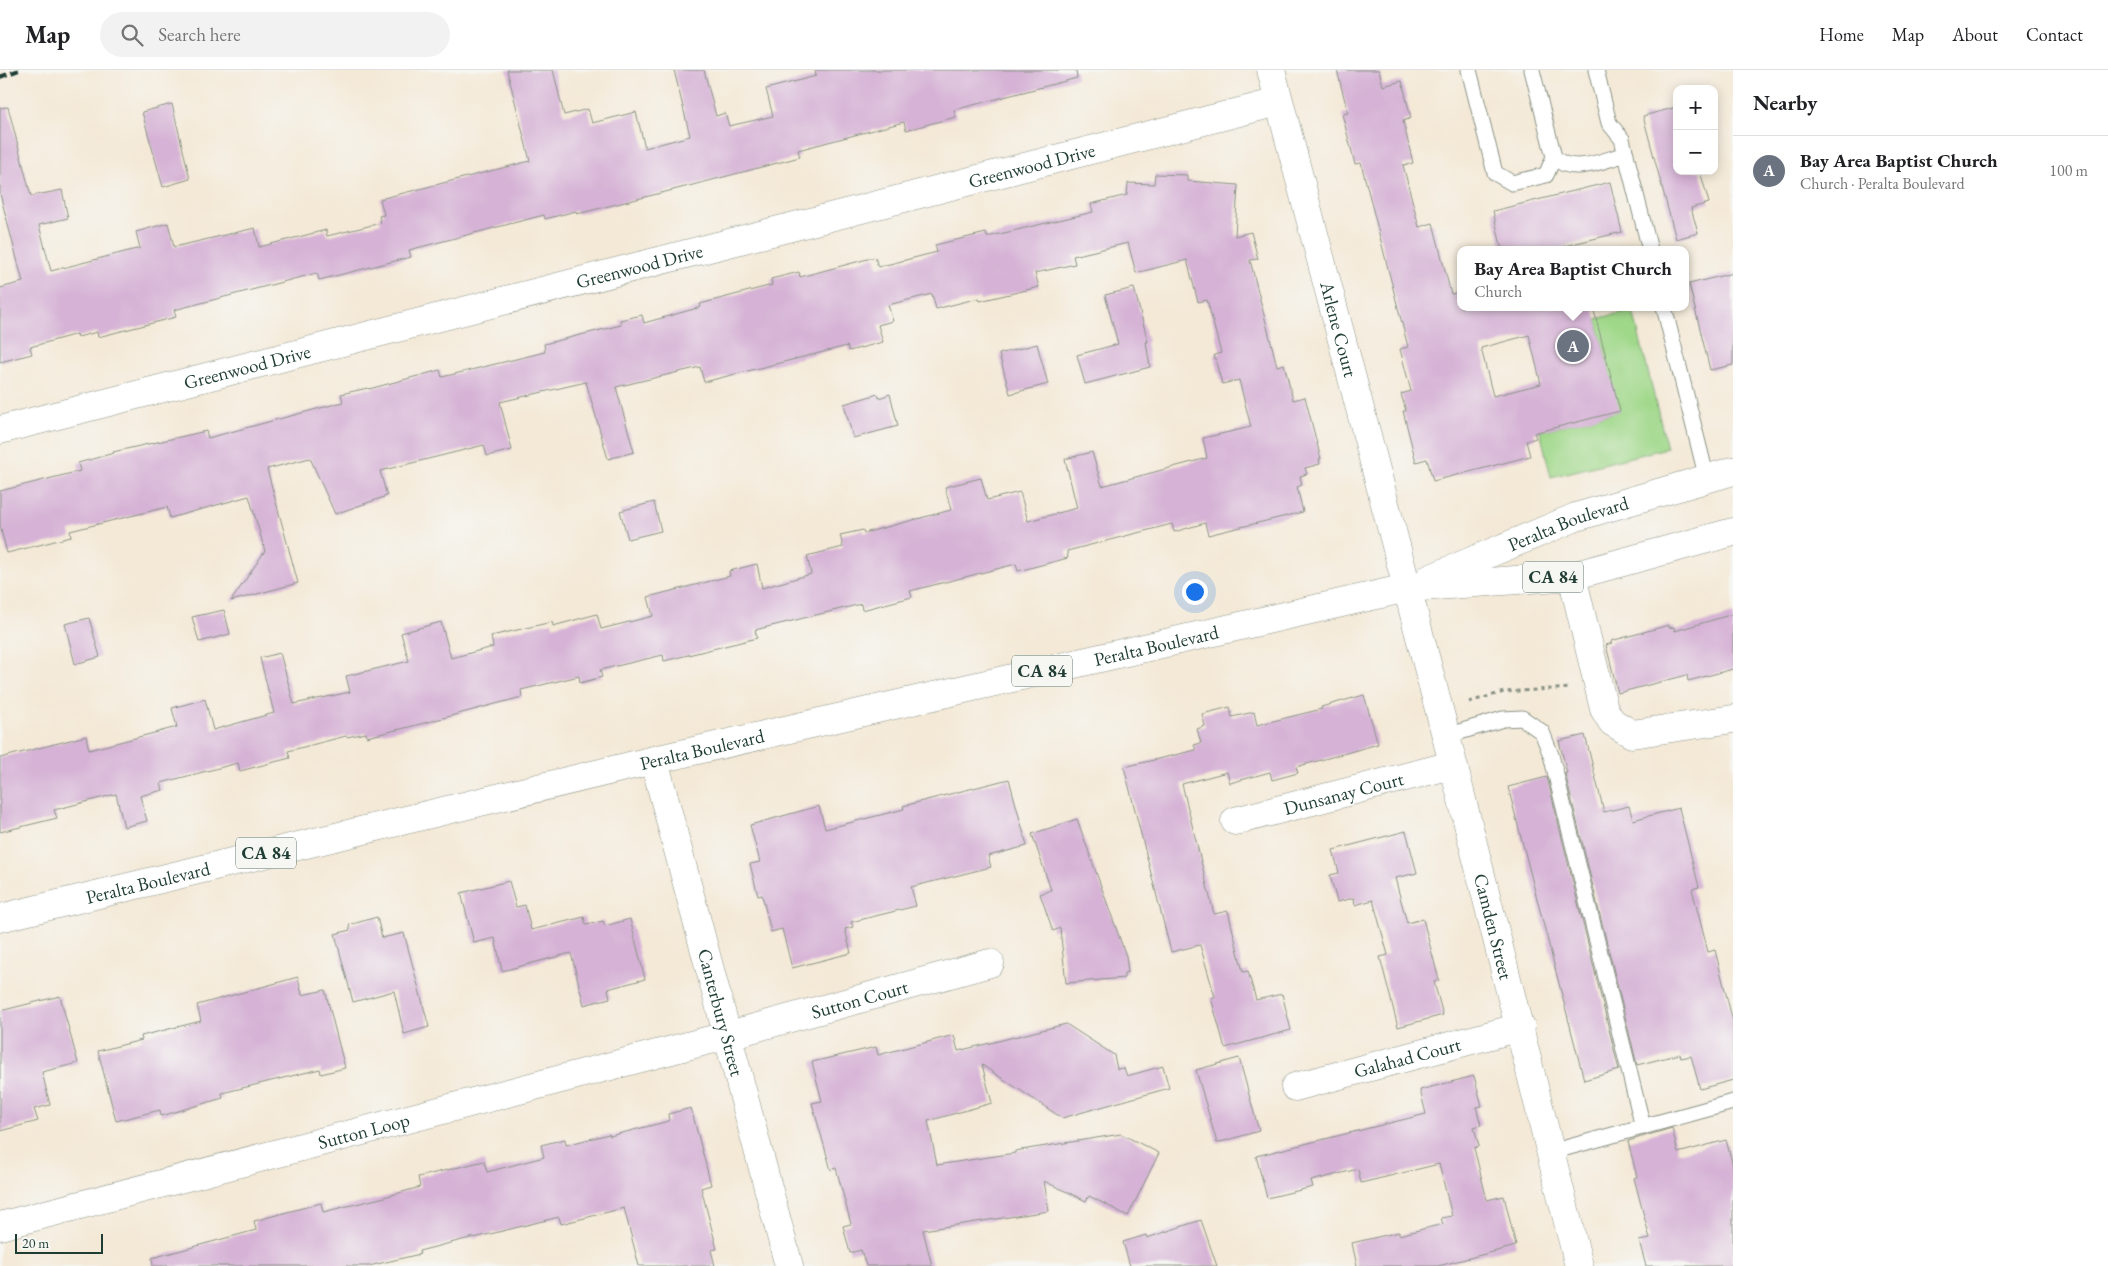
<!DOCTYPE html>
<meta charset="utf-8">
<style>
body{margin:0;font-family:"EB Garamond",serif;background:#f2f2f2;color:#202124}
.controls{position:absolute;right:15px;top:15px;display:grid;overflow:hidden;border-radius:10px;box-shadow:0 2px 12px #0003}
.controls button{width:45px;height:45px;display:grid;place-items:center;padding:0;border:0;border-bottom:1px solid #e0e0e0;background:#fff;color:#202124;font:25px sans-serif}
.scale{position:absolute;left:15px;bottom:12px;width:88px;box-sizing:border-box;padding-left:5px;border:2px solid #1f3d34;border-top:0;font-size:14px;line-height:18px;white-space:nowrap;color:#1f3d34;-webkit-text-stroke:4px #f6f6f2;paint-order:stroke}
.you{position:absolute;left:1194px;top:521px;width:18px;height:18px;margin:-12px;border:4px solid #fff;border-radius:50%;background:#1a73e8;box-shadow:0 0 0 8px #1a73e833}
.badge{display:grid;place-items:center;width:32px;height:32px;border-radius:50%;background:#b5179e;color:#fff;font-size:16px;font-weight:700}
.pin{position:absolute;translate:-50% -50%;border:2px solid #fff;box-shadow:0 1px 5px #0006}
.popup{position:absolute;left:1457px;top:176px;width:232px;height:65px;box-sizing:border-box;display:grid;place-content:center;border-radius:10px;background:#fff;filter:drop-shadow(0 1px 4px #0005);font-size:16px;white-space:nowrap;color:#757577}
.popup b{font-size:19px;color:#202124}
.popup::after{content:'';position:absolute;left:50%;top:100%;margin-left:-10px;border:10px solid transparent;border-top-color:#fff}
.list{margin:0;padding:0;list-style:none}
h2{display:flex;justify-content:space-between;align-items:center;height:65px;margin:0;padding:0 20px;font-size:21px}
h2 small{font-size:16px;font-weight:400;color:#757577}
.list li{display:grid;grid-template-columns:32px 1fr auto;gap:15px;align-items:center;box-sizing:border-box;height:70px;padding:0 20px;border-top:1px solid #e0e0e0}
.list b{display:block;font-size:19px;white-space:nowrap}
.list p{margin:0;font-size:16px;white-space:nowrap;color:#757577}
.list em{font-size:16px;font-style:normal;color:#757577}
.icon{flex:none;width:28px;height:28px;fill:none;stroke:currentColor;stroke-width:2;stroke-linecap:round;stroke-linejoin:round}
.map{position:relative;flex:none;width:1733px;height:1196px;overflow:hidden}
header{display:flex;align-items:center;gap:30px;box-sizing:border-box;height:70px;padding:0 25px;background:#fff;border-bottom:1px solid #e0e0e0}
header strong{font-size:24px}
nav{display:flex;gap:28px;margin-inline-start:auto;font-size:18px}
.search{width:350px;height:45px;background:#f2f2f2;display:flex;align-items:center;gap:12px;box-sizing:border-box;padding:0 18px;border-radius:28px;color:#757577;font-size:19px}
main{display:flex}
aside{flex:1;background:#fff}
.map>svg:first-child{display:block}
</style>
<header>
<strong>Map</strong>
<div class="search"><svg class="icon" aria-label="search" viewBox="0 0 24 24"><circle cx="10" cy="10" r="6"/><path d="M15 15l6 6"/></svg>Search here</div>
<nav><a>Home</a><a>Map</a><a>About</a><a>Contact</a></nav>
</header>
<main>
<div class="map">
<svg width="1733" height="1196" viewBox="0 0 1733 1196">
<rect width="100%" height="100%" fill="#f6f6f2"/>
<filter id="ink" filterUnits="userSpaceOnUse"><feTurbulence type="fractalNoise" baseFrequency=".02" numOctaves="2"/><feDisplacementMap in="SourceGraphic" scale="10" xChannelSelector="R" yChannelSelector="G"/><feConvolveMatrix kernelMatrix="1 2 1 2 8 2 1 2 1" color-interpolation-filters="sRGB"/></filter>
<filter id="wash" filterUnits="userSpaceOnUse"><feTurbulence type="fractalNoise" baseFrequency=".0096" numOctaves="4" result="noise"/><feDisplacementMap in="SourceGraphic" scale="20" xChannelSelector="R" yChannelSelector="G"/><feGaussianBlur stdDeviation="1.12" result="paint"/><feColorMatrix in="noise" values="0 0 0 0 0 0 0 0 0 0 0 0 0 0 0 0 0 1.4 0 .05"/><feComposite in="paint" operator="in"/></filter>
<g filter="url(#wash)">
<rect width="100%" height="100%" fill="#f4e9d7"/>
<path fill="#a0d88a" stroke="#608a5f" d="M 1623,237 L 1632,237 L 1667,378 L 1551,407 L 1540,361 L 1619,341 L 1596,249 L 1624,242 Z"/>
<g id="blocks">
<g fill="#d6b3d6" fill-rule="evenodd">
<path d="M 507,0 L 553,0 L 564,45 L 588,39 L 592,53 L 636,42 L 645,78 L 690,66 L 674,0 L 704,0 L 716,46 L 725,43 L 729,56 L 773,46 L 766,19 L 816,6 L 815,0 L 1076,0 L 1077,8 L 954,40 L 956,47 L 906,60 L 904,52 L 798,80 L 800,87 L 693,115 L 577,144 L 576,141 L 545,149 L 544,145 L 409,180 L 411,187 L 319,210 L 317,203 L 174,240 L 176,247 L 98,267 L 97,262 L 78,267 L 77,264 L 30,277 L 32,284 L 0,292 L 0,218 L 23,212 L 0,124 L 0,38 L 8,37 L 31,126 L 62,120 L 68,148 L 39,155 L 51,201 L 140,178 L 136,162 L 168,153 L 174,177 L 255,158 L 259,177 L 326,160 L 327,166 L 381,153 L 379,146 L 384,145 L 380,129 L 530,91 Z"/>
<path d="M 1337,0 L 1379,0 L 1383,16 L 1402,11 L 1411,48 L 1403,51 L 1413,93 L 1403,95 L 1419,157 L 1433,153 L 1451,224 L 1460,222 L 1460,237 L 1593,237 L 1620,341 L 1534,363 L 1536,368 L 1526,371 L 1530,386 L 1481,399 L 1433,411 L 1427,389 L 1416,392 L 1403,341 L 1406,341 L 1401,324 L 1411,321 L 1400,279 L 1408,277 L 1361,93 L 1355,94 L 1342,44 L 1348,43 ZM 1529,265 L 1541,314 L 1493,326 L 1481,278 Z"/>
<path d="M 172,34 L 190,109 L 163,117 L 142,42 Z"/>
<path d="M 1677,37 L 1677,101 L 1700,101 L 1709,133 L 1691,138 L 1698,163 L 1676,169 L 1643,46 Z"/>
<path d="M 1155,104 L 1187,105 L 1187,111 L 1238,115 L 1235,166 L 1251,162 L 1258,189 L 1250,190 L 1277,296 L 1284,294 L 1293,330 L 1305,327 L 1321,389 L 1319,389 L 1320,394 L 1305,398 L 1307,404 L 1300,406 L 1302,415 L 1297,417 L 1303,442 L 1208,465 L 1205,453 L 1174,462 L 1172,454 L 1067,481 L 1068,488 L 1018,501 L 1016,494 L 910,521 L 912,527 L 862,540 L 861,534 L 755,560 L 757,568 L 664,591 L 663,585 L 600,600 L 602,607 L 580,613 L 579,606 L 521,620 L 522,627 L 409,657 L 367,667 L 366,663 L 347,667 L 346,666 L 288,681 L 290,688 L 240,701 L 238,693 L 176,709 L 161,713 L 163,720 L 140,726 L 147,751 L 124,757 L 116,724 L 54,740 L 57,748 L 0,762 L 0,688 L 86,666 L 89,680 L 177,657 L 172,638 L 205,629 L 213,660 L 274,643 L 260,588 L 280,583 L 294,634 L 350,622 L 346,606 L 409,591 L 401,563 L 441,552 L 451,588 L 493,577 L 491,566 L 552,552 L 553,556 L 597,544 L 601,559 L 653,546 L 648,527 L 730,506 L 729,501 L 757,494 L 762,518 L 811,504 L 807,486 L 843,477 L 840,465 L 863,460 L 864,463 L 951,440 L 945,417 L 981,408 L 987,430 L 1020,422 L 1028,451 L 1077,438 L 1065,389 L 1092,382 L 1102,416 L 1207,388 L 1203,368 L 1251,357 L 1239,310 L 1222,314 L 1214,285 L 1221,283 L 1207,230 L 1198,232 L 1187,190 L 1136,203 L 1128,173 L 1073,186 L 1075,194 L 1035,203 L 1039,217 L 980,231 L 979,228 L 936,239 L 932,224 L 888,235 L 893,251 L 878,255 L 883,272 L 849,281 L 847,276 L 704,312 L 700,297 L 616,317 L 634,382 L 608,389 L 586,312 L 500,332 L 512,380 L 487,386 L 484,375 L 380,401 L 387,426 L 335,444 L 310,388 L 267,399 L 298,513 L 231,531 L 265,481 L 249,426 L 170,448 L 167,437 L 70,461 L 71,467 L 7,483 L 0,456 L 0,421 L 80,401 L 78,393 L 114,383 L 113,382 L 206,361 L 208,368 L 343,332 L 341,324 L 368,318 L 369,319 L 440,300 L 442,307 L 545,282 L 544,274 L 621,255 L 620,250 L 642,245 L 644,253 L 701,237 L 700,234 L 772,215 L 771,209 L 799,202 L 800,207 L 875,187 L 878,197 L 937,182 L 935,175 L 986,163 L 987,167 L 1093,142 L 1091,134 L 1127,125 L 1128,113 L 1154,114 Z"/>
<path d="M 1610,112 L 1622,162 L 1564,176 L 1565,180 L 1502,180 L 1493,141 Z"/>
<path d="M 1733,203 L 1733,295 L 1710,300 L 1689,214 Z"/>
<path d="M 1134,218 L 1148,272 L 1146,272 L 1150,297 L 1085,314 L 1077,285 L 1118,274 L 1105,225 Z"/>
<path d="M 1037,274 L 1048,314 L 1010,324 L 999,284 Z"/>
<path d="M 878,324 L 879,328 L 890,324 L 898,356 L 853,368 L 844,334 Z"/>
<path d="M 654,432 L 661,461 L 628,469 L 620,441 Z"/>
<path d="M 224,540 L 230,564 L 199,572 L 192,547 Z"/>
<path d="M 1733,544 L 1733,599 L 1688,611 L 1687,605 L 1618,623 L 1606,575 L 1612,573 L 1611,571 L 1669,555 L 1669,558 L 1674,557 L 1675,561 Z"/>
<path d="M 89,548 L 100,587 L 75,594 L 65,554 Z"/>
<path d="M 1364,625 L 1378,674 L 1296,697 L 1298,703 L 1272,710 L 1270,702 L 1230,713 L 1227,702 L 1182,714 L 1214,844 L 1228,841 L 1243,902 L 1248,901 L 1256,930 L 1282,924 L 1291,960 L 1225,978 L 1211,928 L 1215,927 L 1200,875 L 1171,882 L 1124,697 L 1196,680 L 1194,675 L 1201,673 L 1197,659 L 1205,656 L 1202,644 L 1230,637 L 1232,647 L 1254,642 L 1257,655 L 1322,639 L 1321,637 Z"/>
<path d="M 1585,665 L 1604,742 L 1629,736 L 1633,750 L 1679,738 L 1699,817 L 1692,819 L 1708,882 L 1715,880 L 1733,952 L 1733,1010 L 1700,1019 L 1691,986 L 1681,988 L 1680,984 L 1637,995 L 1565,703 L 1567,703 L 1559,671 Z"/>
<path d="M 1547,707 L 1619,1000 L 1584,1010 L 1508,717 Z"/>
<path d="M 1009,709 L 1027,776 L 988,786 L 991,797 L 911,817 L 916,836 L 851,852 L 853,857 L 845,859 L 851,883 L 792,898 L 782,859 L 771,862 L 762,825 L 758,826 L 750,794 L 760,792 L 750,755 L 819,736 L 825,759 L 896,741 L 904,739 L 903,736 Z"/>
<path d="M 1077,749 L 1126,886 L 1128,902 L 1124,903 L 1124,908 L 1066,913 L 1060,858 L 1053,861 L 1040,824 L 1051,820 L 1032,764 Z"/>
<path d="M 1406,761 L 1417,803 L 1395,808 L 1407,853 L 1423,849 L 1439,910 L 1434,912 L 1443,945 L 1398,957 L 1380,887 L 1388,885 L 1373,830 L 1355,835 L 1354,828 L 1337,832 L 1330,805 L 1339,803 L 1333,780 Z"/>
<path d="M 509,811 L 516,837 L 525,835 L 531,860 L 584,847 L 586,855 L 603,851 L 605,856 L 630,849 L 645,909 L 608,919 L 610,928 L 584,935 L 571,883 L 502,901 L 495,868 L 474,873 L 461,823 Z"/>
<path d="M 377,847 L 382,868 L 404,863 L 429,957 L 404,964 L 394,921 L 353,932 L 335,864 L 350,860 L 349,855 Z"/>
<path d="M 298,907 L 302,925 L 325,920 L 345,998 L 321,1004 L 320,999 L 222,1023 L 223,1028 L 161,1046 L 160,1040 L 116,1051 L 98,981 L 142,970 L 141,966 L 201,951 L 197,935 Z"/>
<path d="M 60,926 L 78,993 L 42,1002 L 50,1035 L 34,1039 L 38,1051 L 0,1061 L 0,941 Z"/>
<path d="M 1066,954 L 1114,985 L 1117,999 L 1124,998 L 1127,1006 L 1163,996 L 1169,1018 L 1062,1048 L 982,995 L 992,1033 L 928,1051 L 937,1095 L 1015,1083 L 1015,1081 L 1121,1064 L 1159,1083 L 1128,1146 L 1089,1126 L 1086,1131 L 1044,1111 L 1049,1141 L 923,1160 L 932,1196 L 866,1196 L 861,1180 L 850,1183 L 843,1156 L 851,1154 L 836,1098 L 831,1100 L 812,1033 L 822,1031 L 812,992 L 876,977 L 878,985 L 954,965 L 958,981 Z"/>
<path d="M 1239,988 L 1259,1061 L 1217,1073 L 1196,1000 Z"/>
<path d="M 1474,1006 L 1482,1036 L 1476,1037 L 1481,1055 L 1474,1057 L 1479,1076 L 1474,1078 L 1487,1130 L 1504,1126 L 1516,1176 L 1438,1196 L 1357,1196 L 1352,1173 L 1399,1162 L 1399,1165 L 1443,1154 L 1441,1148 L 1452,1146 L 1439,1094 L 1361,1113 L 1358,1099 L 1311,1111 L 1313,1117 L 1267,1128 L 1256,1086 L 1426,1044 L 1420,1020 Z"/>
<path d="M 691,1038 L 711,1115 L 701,1118 L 717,1179 L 711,1180 L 715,1196 L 639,1196 L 624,1138 L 561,1154 L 559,1147 L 474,1168 L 474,1167 L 419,1181 L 420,1184 L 369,1196 L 153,1196 L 152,1188 L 256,1160 L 254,1151 L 321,1133 L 323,1142 L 381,1128 L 420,1117 L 418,1107 L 484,1091 L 487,1102 L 544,1087 L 541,1075 L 565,1069 L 566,1075 L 609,1064 L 610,1066 L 669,1051 L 668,1044 Z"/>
<path d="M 1672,1058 L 1678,1083 L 1726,1070 L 1733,1096 L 1733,1196 L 1646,1196 L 1639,1171 L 1650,1169 L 1634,1108 L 1637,1107 L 1628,1071 Z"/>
<path d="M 1201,1150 L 1217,1196 L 1130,1196 L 1123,1172 L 1146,1165 L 1147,1168 Z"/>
</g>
</g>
</g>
<g filter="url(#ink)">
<use href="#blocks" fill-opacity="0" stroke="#8a9386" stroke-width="1"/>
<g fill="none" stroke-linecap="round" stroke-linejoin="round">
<defs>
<g id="lane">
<path d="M 1469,0 L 1495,103 L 1512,113 L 1546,105 L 1554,87 L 1532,0"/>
<path d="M 1596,0 L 1609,53 L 1622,69 L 1650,180"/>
<path d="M 1554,87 C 1572,106 1604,90 1626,84"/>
<path d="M 1664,237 L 1707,409"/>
<path d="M 1446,666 L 1503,649 L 1522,648 L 1542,662 L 1551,685 L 1643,1057"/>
<path d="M 1551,1082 L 1733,1032"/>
</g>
<g id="street">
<path id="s1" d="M 1271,0 L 1446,666 L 1579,1196"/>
<path id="s2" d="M 0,360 L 1278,32"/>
<path d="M 1572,506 L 1604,639 L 1612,652 L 1632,664 L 1733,649"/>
<path id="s3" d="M 654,690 L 789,1196"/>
<path id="s4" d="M 1235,751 L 1452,695"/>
<path id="s5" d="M 1295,1017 L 1521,957"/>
<path id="s6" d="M 0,1156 L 729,965 L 990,893"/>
</g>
<g id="primary">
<path id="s7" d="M 1429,509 L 1576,447 L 1733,401"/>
<path id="s8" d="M 0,848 L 654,690 L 1407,518 L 1572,506 L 1733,462"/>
</g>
</defs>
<use href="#lane" stroke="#8a9386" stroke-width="17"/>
<use href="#street" stroke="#8a9386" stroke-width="29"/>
<use href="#primary" stroke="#8a9386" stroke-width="29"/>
<path stroke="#8a9386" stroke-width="3" stroke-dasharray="4 4" stroke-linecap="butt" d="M 1469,632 L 1504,622 L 1570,618"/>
<use href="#lane" stroke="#fff" stroke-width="15"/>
<use href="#street" stroke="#fff" stroke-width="28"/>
<use href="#primary" stroke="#fff" stroke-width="28"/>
<path stroke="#1f3d34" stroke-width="4" stroke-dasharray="8 4" stroke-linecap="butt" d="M 0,7 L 19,0"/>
</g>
</g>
<g text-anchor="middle" stroke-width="4" stroke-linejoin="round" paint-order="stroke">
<g fill="#f6f6f2" stroke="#60746d" stroke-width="1">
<rect x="1523" y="491.5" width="60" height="31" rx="4"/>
<rect x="1012" y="585.5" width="60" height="31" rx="4"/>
<rect x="236" y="767.5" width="60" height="31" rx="4"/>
</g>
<g font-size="18" font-weight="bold" fill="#1f3d34">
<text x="1553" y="513">CA 84</text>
<text x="1042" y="607">CA 84</text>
<text x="266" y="789">CA 84</text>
</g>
<g font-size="19" fill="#1f3d34" stroke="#f6f6f2">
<text dy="7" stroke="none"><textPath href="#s2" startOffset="1065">Greenwood Drive</textPath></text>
<text dy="7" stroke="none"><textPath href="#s2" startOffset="660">Greenwood Drive</textPath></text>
<text dy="7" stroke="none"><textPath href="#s1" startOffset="268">Arlene Court</textPath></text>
<text dy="7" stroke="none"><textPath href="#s2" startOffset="255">Greenwood Drive</textPath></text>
<text dy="7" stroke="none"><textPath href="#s7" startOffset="150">Peralta Boulevard</textPath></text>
<text dy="7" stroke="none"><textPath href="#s8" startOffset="1188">Peralta Boulevard</textPath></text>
<text dy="7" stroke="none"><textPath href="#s8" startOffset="722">Peralta Boulevard</textPath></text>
<text dy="7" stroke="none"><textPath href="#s4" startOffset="112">Dunsanay Court</textPath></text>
<text dy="7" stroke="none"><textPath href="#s8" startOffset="152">Peralta Boulevard</textPath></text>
<text dy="7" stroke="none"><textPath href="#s1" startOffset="885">Camden Street</textPath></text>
<text dy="7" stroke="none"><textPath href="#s6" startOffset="889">Sutton Court</textPath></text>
<text dy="7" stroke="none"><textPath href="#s3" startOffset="261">Canterbury Street</textPath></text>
<text dy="7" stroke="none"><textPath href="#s5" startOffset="116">Galahad Court</textPath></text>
<text dy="7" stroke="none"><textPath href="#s6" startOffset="376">Sutton Loop</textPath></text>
</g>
</g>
</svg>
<div class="controls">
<button>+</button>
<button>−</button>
</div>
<div class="scale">20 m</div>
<div class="you"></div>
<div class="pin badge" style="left:1573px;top:276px;background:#6b7280">A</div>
<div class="popup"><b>Bay Area Baptist Church</b>Church</div>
</div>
<aside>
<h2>Nearby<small></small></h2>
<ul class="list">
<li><span class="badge" style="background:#6b7280">A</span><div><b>Bay Area Baptist Church</b><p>Church · Peralta Boulevard</p></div><em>100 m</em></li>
</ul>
</aside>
</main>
